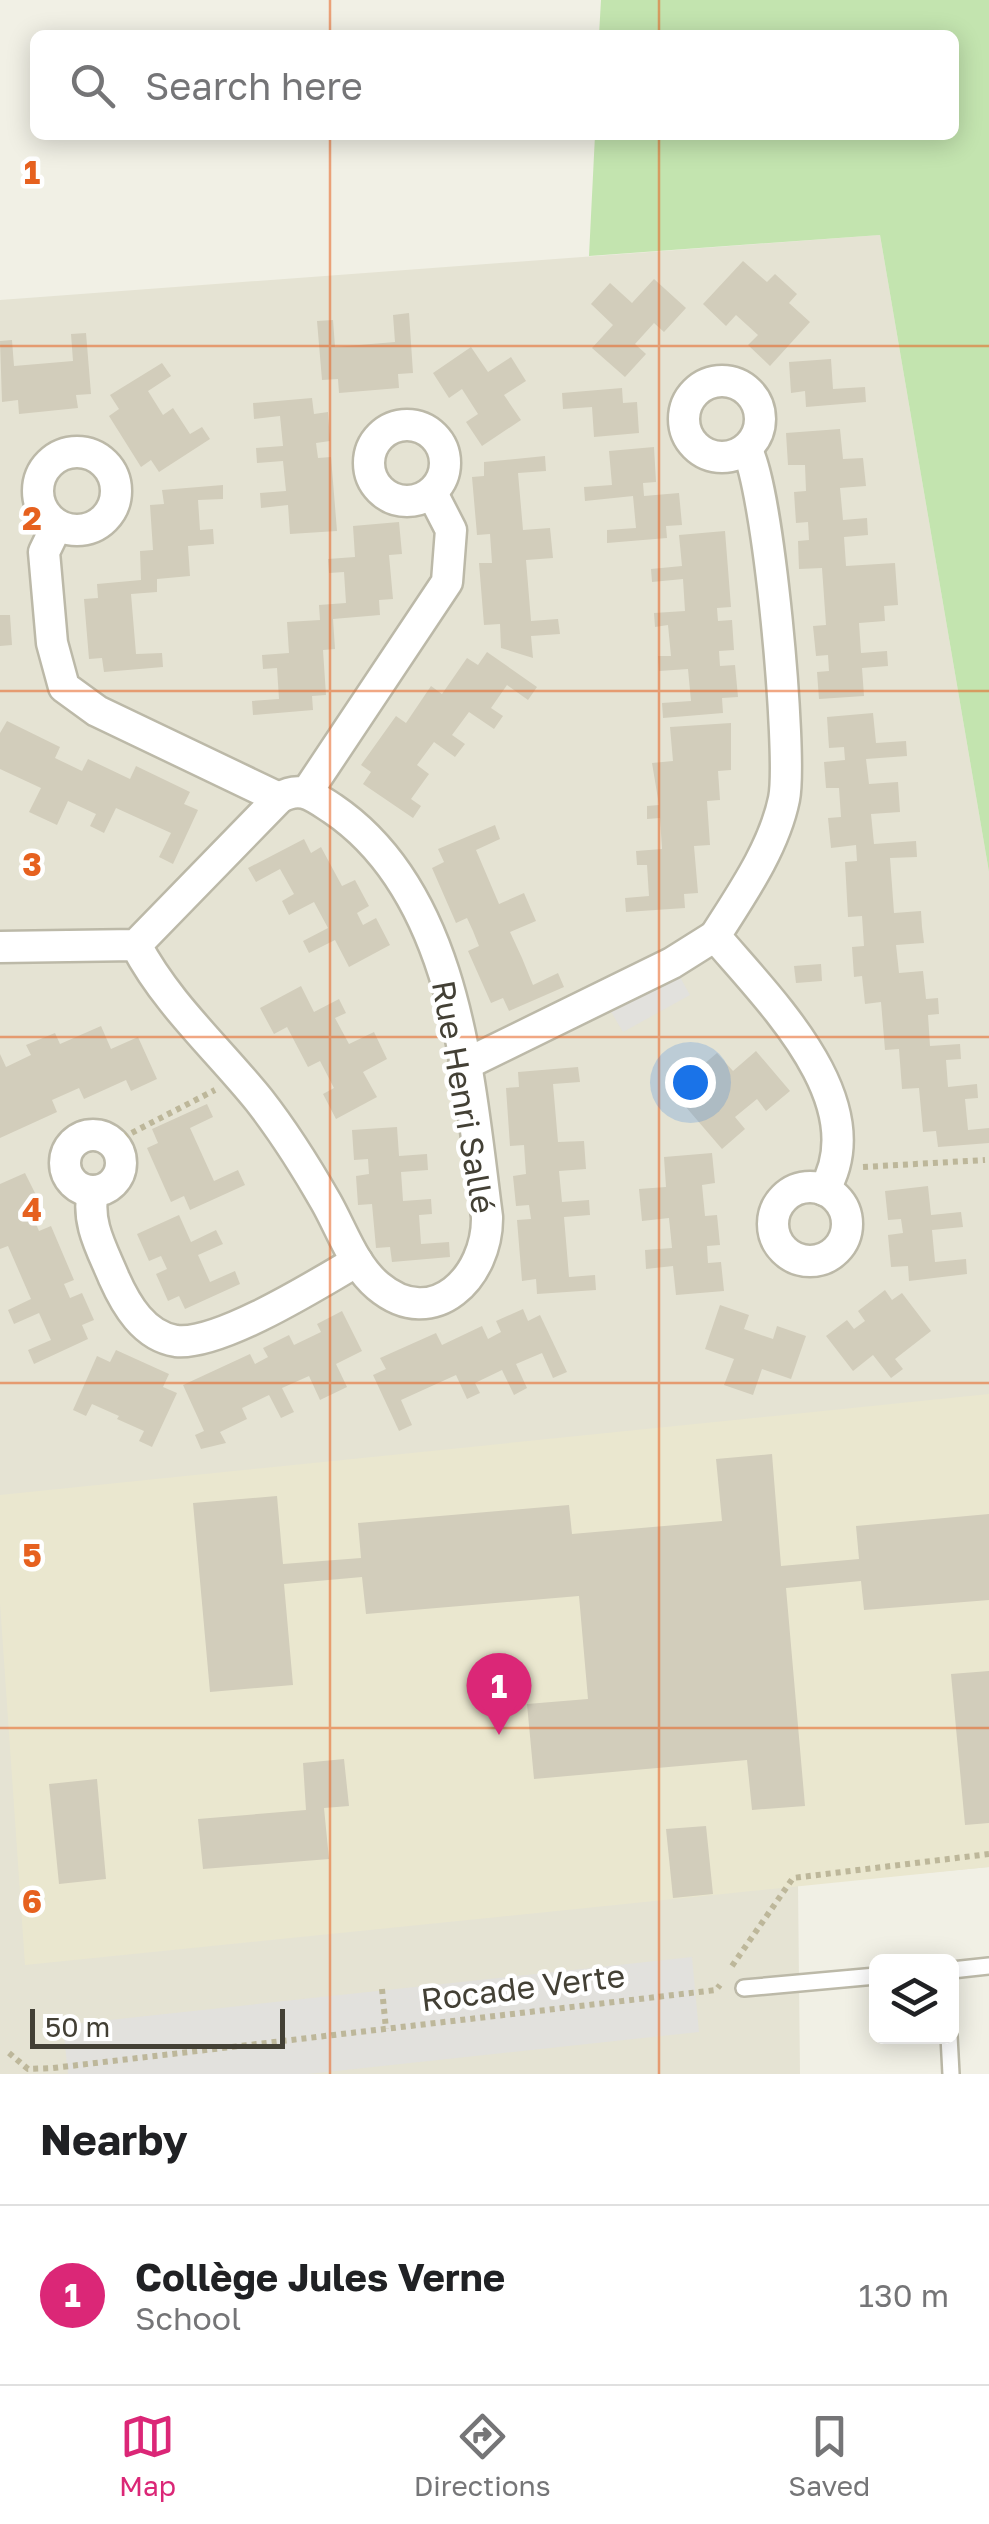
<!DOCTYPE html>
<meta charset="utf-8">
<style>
body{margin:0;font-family:"Golos Text",sans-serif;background:#f6f6f6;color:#202124}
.controls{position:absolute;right:30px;bottom:30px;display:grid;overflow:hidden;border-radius:15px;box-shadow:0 5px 25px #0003}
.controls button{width:90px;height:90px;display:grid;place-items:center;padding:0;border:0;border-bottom:2px solid #e0e0e0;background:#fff;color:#202124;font:50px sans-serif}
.scale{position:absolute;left:30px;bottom:25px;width:255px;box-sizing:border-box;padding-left:10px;border:5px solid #434035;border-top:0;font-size:28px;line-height:35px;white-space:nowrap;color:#434035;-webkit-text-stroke:8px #fff;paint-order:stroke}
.you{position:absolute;left:690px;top:1082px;width:35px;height:35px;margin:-25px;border:8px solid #fff;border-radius:50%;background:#1a73e8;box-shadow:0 0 0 15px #1a73e833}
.badge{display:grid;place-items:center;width:65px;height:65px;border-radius:50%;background:#db2777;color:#fff;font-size:32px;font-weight:700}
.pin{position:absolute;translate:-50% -82px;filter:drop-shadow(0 2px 5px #0008)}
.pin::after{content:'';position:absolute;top:52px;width:35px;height:30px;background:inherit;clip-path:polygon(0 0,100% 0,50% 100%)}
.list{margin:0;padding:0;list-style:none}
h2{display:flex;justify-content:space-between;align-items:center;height:130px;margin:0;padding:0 40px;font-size:42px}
h2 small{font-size:32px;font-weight:400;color:#757577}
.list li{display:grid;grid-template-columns:65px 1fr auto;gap:30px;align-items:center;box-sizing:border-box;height:180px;padding:0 40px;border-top:2px solid #e0e0e0}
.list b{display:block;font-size:38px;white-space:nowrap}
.list p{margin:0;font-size:32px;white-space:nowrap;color:#757577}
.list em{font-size:32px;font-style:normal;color:#757577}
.icon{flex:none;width:55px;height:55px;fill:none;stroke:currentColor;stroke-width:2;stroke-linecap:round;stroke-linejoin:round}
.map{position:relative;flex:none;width:989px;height:2074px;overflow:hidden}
.search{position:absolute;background:#fff;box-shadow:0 5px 25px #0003;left:30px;right:30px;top:30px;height:110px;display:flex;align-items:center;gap:25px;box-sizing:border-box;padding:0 35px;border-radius:15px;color:#757577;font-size:38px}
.sheet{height:310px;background:#fff}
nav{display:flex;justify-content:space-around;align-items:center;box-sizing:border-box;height:140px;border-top:2px solid #e0e0e0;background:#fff;font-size:28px;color:#757577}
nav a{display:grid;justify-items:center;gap:5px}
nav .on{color:#db2777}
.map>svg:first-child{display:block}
</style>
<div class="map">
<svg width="989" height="2074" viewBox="0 0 989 2074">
<rect width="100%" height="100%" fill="#f1f0e5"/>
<path fill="#e5e3d3" d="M 880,235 L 989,872 L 989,1867 L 798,1885 L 800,2074 L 0,2074 L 0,300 Z"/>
<path fill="#eae7cf" d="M 989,1394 L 989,1867 L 25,1965 L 0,1603 L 0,1495 Z"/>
<path fill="#c3e4af" d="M 601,0 L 989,0 L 989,872 L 880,235 L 589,256 L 595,135 L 954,135 L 954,35 L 599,35 Z"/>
<g fill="#e2e1dd">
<path d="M 672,963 L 690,995 L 623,1032 L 603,998 Z"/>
<path d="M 692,1957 L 699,2032 L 308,2074 L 68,2074 L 63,2025 Z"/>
</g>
<g fill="#d2cdbb">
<path d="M 743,261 L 767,282 L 775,274 L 797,294 L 789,303 L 810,322 L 770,366 L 748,345 L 758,335 L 736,315 L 726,326 L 703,304 Z"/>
<path d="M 654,279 L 686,308 L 664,332 L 654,323 L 635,344 L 646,354 L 625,377 L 592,348 L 613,325 L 591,304 L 610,283 L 632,303 Z"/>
<path d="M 409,313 L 413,373 L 398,374 L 399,388 L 339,393 L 338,379 L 322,380 L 317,321 L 333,320 L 335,347 L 395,342 L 393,315 Z"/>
<path d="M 86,333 L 91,394 L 76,395 L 78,408 L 19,414 L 18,400 L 2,402 L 0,341 L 12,340 L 14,366 L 73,361 L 71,334 Z"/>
<path d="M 471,347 L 488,372 L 511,357 L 526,381 L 504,395 L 521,420 L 482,446 L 466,422 L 478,414 L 462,389 L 449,398 L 433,373 Z"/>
<path d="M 831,359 L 833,389 L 865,387 L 866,402 L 806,407 L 805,391 L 791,393 L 789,362 Z"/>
<path d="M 162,363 L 171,376 L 148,391 L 163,415 L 173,408 L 190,434 L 202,427 L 210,439 L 159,472 L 151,460 L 141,467 L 109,416 L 119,409 L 110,395 Z"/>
<path d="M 622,388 L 623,403 L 637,402 L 639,433 L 594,437 L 592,407 L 563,409 L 562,393 Z"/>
<path d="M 312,398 L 314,414 L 328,412 L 330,441 L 316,443 L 318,458 L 331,457 L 337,531 L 290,534 L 288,505 L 261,508 L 260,493 L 286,491 L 283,461 L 257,463 L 256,448 L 283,446 L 280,416 L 254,419 L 253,403 Z"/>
<path d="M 840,429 L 843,459 L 863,458 L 866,486 L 840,488 L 843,520 L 867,518 L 868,535 L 844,537 L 846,566 L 895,563 L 898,605 L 884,606 L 885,621 L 859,623 L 861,653 L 887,651 L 888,666 L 862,668 L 864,696 L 819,699 L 817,672 L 829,671 L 828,655 L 816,656 L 813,626 L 826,625 L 822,568 L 799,569 L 798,541 L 809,540 L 808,522 L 796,523 L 794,492 L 806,491 L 805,465 L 788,465 L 786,433 Z"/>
<path d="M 654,447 L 656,482 L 643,483 L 644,496 L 679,493 L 682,525 L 666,526 L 667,538 L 607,543 L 607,530 L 636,528 L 633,496 L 585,501 L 584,487 L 612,485 L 609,451 Z"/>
<path d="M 545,456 L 546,471 L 518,473 L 523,530 L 550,528 L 553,558 L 526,560 L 531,621 L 558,619 L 560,634 L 531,636 L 533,658 L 501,648 L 500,624 L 484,625 L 479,563 L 492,563 L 490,534 L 477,535 L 472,477 L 484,476 L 484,462 Z"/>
<path d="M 223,485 L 223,499 L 198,500 L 200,530 L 213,529 L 214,544 L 188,546 L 190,576 L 157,579 L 157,592 L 131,594 L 136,654 L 162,653 L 163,667 L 104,672 L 102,658 L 89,659 L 84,599 L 98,598 L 97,584 L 141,580 L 140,551 L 153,550 L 150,505 L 164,504 L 162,490 Z"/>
<path d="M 399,522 L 402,554 L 389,555 L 393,599 L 379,600 L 380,615 L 333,619 L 335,649 L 323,650 L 326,695 L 312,696 L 313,710 L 253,715 L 252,701 L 279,699 L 277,668 L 263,669 L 262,655 L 289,653 L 287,622 L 320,620 L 319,605 L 346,603 L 344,572 L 329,573 L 328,559 L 355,557 L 353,526 Z"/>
<path d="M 725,531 L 731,607 L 717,608 L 718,621 L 732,620 L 734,650 L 719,651 L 720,666 L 735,665 L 738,697 L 722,698 L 723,713 L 663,718 L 662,703 L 691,701 L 688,669 L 659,671 L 658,656 L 671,656 L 668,625 L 655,627 L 654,613 L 685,611 L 683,579 L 652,582 L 651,569 L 682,566 L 679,535 Z"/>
<path d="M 0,615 L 10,615 L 12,645 L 0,646 Z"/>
<path d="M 487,652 L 537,687 L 528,700 L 507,685 L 491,708 L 503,716 L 494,729 L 469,712 L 452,735 L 465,744 L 455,757 L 434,742 L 417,765 L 429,774 L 411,799 L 421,806 L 413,818 L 363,784 L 371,772 L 361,765 L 396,716 L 406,723 L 431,686 L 442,694 L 467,658 L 478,665 Z"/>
<path d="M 873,713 L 876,743 L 906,741 L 907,756 L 866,759 L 869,784 L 898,782 L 900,812 L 871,814 L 874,844 L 916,841 L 917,857 L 890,858 L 894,913 L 921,911 L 922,927 L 924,943 L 896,945 L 899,973 L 923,971 L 926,999 L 938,998 L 939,1014 L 928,1015 L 930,1046 L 960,1044 L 961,1059 L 946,1060 L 948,1087 L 977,1084 L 978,1098 L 965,1099 L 968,1130 L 989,1128 L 989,1143 L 938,1147 L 936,1131 L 923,1132 L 919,1088 L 902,1089 L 899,1049 L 885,1050 L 881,1002 L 865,1004 L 862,976 L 854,977 L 852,947 L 864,946 L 862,916 L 848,917 L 845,862 L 857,861 L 856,845 L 831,848 L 828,818 L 841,817 L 839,788 L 826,788 L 824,762 L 845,760 L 844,747 L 829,748 L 827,717 Z"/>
<path d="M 7,721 L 60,747 L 55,758 L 82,771 L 88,759 L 130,779 L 136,766 L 190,792 L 184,804 L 198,810 L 173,864 L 159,857 L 171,833 L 116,808 L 104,833 L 90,826 L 96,814 L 68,801 L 57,825 L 29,812 L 41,788 L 0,769 L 0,733 Z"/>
<path d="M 731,723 L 731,770 L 718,771 L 720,800 L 707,801 L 710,845 L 694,846 L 698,893 L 684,894 L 685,908 L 626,912 L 625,898 L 649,896 L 647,865 L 637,865 L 636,851 L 662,849 L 660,818 L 647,819 L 647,806 L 659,805 L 652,763 L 673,761 L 670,727 Z"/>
<path d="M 495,825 L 500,839 L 476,850 L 499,904 L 524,893 L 536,921 L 510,932 L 522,958 L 533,985 L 558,973 L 564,987 L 509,1011 L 503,998 L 491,1003 L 468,951 L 479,946 L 473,931 L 467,918 L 456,923 L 432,868 L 444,862 L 438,849 Z"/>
<path d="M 304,839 L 311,853 L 321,847 L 342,886 L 355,880 L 369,906 L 357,913 L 363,925 L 376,918 L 390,945 L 349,967 L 335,940 L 309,953 L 303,941 L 328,928 L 314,902 L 289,915 L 282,901 L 294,894 L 280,869 L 256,882 L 248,868 Z"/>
<path d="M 821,964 L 822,981 L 796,983 L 794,966 Z"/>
<path d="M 301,986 L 314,1012 L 339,999 L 346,1013 L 335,1018 L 349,1044 L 374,1032 L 387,1059 L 363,1072 L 377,1097 L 336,1119 L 323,1094 L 334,1088 L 320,1061 L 308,1067 L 287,1027 L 274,1034 L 260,1008 Z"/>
<path d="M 101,1026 L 111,1049 L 138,1037 L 157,1079 L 131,1091 L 126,1080 L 84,1099 L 79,1088 L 52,1100 L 57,1112 L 0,1138 L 0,1054 L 6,1067 L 31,1055 L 26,1045 L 55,1033 L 60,1044 Z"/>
<path d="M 756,1051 L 790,1091 L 766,1111 L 757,1099 L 735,1117 L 745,1129 L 722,1149 L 679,1099 L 704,1077 L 697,1070 L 717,1053 L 733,1071 Z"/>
<path d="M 578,1067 L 580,1082 L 553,1084 L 558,1142 L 584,1141 L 586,1169 L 559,1171 L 562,1202 L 589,1200 L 590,1215 L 564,1217 L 569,1277 L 595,1275 L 596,1290 L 537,1294 L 536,1279 L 522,1281 L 517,1220 L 531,1219 L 529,1205 L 516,1206 L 513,1176 L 526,1174 L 525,1160 L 524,1145 L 510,1146 L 506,1088 L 519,1087 L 518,1072 Z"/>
<path d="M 207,1104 L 213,1117 L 190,1128 L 214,1181 L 238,1170 L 245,1185 L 190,1210 L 184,1196 L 171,1202 L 147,1148 L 158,1143 L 152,1129 Z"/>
<path d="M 397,1127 L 399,1156 L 427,1154 L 428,1170 L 401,1172 L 403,1201 L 431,1199 L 432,1214 L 419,1215 L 421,1244 L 449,1242 L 450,1257 L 392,1262 L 390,1247 L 376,1248 L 372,1204 L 358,1205 L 356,1176 L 369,1174 L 368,1159 L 354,1160 L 352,1130 Z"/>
<path d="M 712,1153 L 715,1183 L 702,1185 L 705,1216 L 717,1215 L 720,1245 L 707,1246 L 708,1263 L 721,1262 L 724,1291 L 676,1295 L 673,1266 L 646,1269 L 645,1250 L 672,1248 L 669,1218 L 642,1221 L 639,1189 L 666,1187 L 664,1157 Z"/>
<path d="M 25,1173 L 38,1199 L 27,1204 L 39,1231 L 51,1226 L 74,1280 L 64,1284 L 70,1298 L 82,1293 L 94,1320 L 82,1325 L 88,1339 L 34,1364 L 28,1350 L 51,1340 L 39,1313 L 14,1324 L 8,1310 L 31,1299 L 8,1246 L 0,1249 L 0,1184 Z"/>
<path d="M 928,1186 L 931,1215 L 961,1212 L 963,1227 L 932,1230 L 935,1262 L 966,1259 L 967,1274 L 909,1281 L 908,1266 L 891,1267 L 888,1235 L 903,1233 L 901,1219 L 888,1220 L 885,1191 Z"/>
<path d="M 179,1215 L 191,1242 L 216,1230 L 223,1244 L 198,1255 L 210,1282 L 235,1271 L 240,1284 L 185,1309 L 179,1296 L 168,1301 L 156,1274 L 167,1269 L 161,1256 L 149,1261 L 137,1234 Z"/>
<path d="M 885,1290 L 892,1300 L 902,1293 L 931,1331 L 895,1359 L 903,1369 L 891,1378 L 873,1355 L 853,1371 L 826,1336 L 847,1320 L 854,1329 L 865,1321 L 858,1311 Z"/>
<path d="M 720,1305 L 749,1315 L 744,1329 L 773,1339 L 777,1326 L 806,1336 L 791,1379 L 762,1369 L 753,1395 L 724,1385 L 734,1359 L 705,1349 Z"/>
<path d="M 523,1309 L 528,1321 L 540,1315 L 567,1372 L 553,1378 L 542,1353 L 516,1364 L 527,1388 L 514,1395 L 502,1370 L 475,1383 L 480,1393 L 467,1399 L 456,1375 L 401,1400 L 412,1425 L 399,1431 L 373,1375 L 386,1369 L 380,1358 L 436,1333 L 442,1345 L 482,1326 L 488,1339 L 501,1332 L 496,1321 Z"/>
<path d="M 342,1311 L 362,1351 L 336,1364 L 347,1387 L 320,1400 L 309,1376 L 282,1388 L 294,1412 L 281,1418 L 269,1395 L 242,1408 L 247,1419 L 220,1432 L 226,1443 L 201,1449 L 195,1435 L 204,1431 L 183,1385 L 250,1354 L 255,1364 L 268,1357 L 263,1348 L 289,1335 L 294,1345 L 321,1332 L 317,1324 Z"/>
<path d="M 116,1350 L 169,1374 L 163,1387 L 177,1393 L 152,1447 L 139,1441 L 144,1431 L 117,1419 L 119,1416 L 92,1404 L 86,1416 L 73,1410 L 97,1356 L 110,1362 Z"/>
<path d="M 772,1454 L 781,1566 L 859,1559 L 856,1526 L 989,1514 L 989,1600 L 864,1610 L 861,1581 L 786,1588 L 805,1806 L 752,1810 L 747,1760 L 534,1779 L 527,1704 L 588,1699 L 579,1596 L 366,1614 L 362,1577 L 284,1584 L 293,1685 L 210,1692 L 193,1503 L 277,1496 L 283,1564 L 361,1558 L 358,1523 L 569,1505 L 572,1534 L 722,1521 L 716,1459 Z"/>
<path d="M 989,1671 L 989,1823 L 965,1825 L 951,1674 Z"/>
<path d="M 344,1759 L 349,1806 L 324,1808 L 329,1859 L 203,1869 L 198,1819 L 306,1810 L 303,1763 Z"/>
<path d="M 97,1779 L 106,1879 L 59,1884 L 49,1784 Z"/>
<path d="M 706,1826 L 713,1894 L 673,1898 L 666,1829 Z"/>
</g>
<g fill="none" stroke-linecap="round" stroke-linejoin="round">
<defs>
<g id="lane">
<path d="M 952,1970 L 989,1966"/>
<path d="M 744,1988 L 876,1976"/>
<path d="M 949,2036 L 951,2074"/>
</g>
<g id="street">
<circle cx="722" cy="419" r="38"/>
<circle cx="407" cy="463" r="38"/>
<path d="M 746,449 C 768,482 793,755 784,799 C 774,848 741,895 715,936 C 767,998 876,1102 824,1190"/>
<circle cx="77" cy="491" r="39"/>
<path d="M 57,525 L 44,552 L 52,643 L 64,687 L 97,711 L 279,798"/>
<path d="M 307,792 L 447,582 L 451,530 L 432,493"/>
<path d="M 0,947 L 136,945 L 279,798 C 301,785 313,796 333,809 C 458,894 469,1081 487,1217 C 488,1276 434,1333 378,1286 C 353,1265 342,1230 326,1202 C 306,1167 284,1132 259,1100 C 217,1048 167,1004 136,945"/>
<path d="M 464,1065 L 672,963 L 715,936"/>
<circle cx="93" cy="1163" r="28"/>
<circle cx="810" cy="1224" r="37"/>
<path d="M 93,1191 C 86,1223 102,1249 114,1278 C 126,1305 144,1336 176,1341 C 219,1346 318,1284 357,1261"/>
</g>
</defs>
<use href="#lane" stroke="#bcb9a8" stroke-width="20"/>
<use href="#street" stroke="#bcb9a8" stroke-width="35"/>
<g stroke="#bdb79a" stroke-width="6" stroke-dasharray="5 5" stroke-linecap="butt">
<path d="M 114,1142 L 215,1090"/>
<path d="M 863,1167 L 985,1160"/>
<path d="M 732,1966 L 793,1878 L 989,1854"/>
<path d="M 382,1989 L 386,2029"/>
<path d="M 9,2053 L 28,2069 L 53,2068 L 716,1990 L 720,1985"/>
</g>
<use href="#lane" stroke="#fff" stroke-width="15"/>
<use href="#street" stroke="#fff" stroke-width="30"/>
</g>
<path fill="none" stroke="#e6611f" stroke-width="2.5" stroke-opacity="0.55" d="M 330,0 L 330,35M 659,0 L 659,35M 330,135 L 330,2074M 659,135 L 659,2074M 0,346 L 989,346M 0,691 L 989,691M 0,1037 L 989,1037M 0,1383 L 989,1383M 0,1728 L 989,1728"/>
<g text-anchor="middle" stroke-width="9" stroke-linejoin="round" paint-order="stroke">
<g font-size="32" fill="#434035" stroke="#fff">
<text transform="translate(463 1097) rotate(80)" y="11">Rue Henri Sallé</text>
<text transform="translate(523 1988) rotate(-7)" y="11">Rocade Verte</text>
</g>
</g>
<g font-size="32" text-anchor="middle" font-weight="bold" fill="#e6611f" stroke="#fff" stroke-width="9" stroke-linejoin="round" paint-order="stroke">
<text x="32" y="184">1</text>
<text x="32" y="530">2</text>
<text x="32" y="876">3</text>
<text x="32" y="1221">4</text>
<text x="32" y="1567">5</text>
<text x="32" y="1913">6</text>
</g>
</svg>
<div class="controls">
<button><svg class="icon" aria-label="layers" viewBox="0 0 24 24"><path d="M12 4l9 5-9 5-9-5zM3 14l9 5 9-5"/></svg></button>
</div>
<div class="scale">50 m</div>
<div class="you"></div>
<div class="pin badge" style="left:499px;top:1735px">1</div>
<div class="search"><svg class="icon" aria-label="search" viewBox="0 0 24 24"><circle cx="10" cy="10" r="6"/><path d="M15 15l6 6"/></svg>Search here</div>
</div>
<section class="sheet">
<h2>Nearby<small></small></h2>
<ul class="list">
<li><span class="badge">1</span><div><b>Collège Jules Verne</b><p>School</p></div><em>130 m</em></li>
</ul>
</section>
<nav>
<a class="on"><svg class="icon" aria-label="map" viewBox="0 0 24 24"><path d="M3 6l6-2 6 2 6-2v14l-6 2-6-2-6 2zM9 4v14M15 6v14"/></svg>Map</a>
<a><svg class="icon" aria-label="directions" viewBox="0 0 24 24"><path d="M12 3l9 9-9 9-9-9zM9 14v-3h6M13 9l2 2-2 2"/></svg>Directions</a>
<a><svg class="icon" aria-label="saved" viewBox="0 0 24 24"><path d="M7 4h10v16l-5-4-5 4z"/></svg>Saved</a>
</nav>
